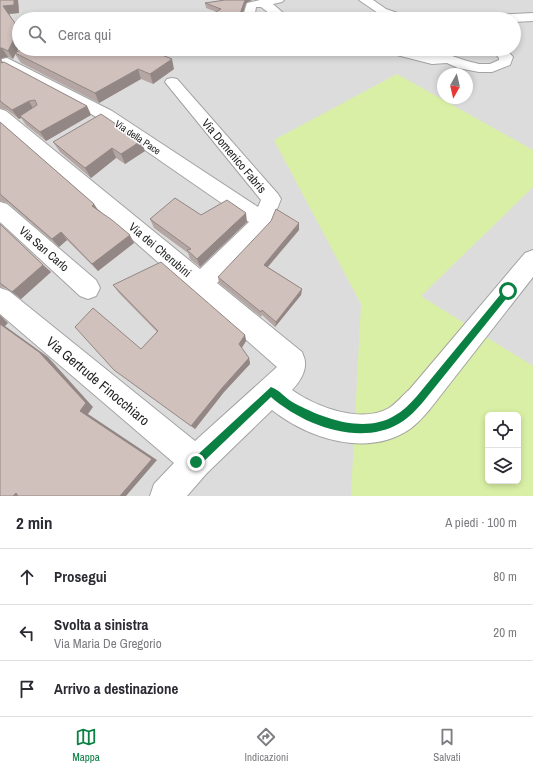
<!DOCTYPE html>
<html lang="it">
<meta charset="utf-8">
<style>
body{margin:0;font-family:"Archivo Narrow",sans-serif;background:#f2f2f3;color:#2b2b33}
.controls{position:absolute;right:12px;bottom:12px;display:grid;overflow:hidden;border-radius:6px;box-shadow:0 2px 6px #0003}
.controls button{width:36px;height:36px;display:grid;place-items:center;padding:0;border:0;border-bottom:1px solid #e1e1e2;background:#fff;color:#2b2b33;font:20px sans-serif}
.compass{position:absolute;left:437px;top:68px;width:36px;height:36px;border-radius:50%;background:#fff;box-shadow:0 2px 6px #0003;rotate:188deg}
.stop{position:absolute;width:12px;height:12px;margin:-9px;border:3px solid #0b8043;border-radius:50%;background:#fff}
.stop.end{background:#0b8043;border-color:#fff;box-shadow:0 1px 4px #0008}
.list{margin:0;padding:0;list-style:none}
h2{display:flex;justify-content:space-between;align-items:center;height:52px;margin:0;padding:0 16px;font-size:17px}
h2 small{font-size:13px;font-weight:400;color:#7c7c81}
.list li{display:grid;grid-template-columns:26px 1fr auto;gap:12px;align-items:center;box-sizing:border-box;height:56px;padding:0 16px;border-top:1px solid #e1e1e2}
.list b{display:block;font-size:15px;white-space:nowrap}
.list p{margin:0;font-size:13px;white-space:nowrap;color:#7c7c81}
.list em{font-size:13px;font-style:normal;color:#7c7c81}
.icon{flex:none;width:22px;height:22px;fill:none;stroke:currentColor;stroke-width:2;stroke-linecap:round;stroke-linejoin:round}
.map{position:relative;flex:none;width:533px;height:496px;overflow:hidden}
.search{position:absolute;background:#fff;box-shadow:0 2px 6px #0003;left:12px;right:12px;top:12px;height:44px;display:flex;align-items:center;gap:10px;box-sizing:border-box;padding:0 14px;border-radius:22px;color:#7c7c81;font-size:15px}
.sheet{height:220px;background:#fff}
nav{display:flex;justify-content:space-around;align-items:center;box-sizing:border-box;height:56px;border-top:1px solid #e1e1e2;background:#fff;font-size:11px;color:#7c7c81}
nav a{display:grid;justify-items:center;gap:2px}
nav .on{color:#0b8043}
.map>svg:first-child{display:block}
</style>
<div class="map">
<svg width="533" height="496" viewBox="0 0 533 496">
<rect width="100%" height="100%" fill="#f0eae4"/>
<path fill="#dddcdc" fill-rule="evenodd" d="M 0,0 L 533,0 L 533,496 L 0,496 ZM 19,19 L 514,19 L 514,49 L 19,49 ZM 443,74 L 467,74 L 467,98 L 443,98 ZM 488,415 L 518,415 L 518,481 L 488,481 Z"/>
<path fill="#d9efa5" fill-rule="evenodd" d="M 397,74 L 533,150 L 533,187 L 421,296 L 533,366 L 533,496 L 351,496 L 361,304 L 274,140 ZM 488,415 L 518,415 L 518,481 L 488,481 Z"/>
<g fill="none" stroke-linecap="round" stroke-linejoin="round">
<defs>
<g id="street">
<path d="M 260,0 L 284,0 L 282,2 L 273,4 L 290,19 L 277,19 L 261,7 L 256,7 L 254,19 L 242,19 L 247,3 Z"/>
<path d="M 359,0 L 373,0 L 386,9 L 406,16 L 408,19 L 391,19 L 378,13 Z"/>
<path d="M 454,13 L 475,16 L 477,19 L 429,19 L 431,16 Z"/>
<path d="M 533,13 L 533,21 L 514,22 L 514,19 L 489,19 L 491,16 L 495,15 Z"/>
<path d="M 383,49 L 406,49 L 432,56 L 449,55 L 467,61 L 479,64 L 490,64 L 499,60 L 499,58 L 491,49 L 506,49 L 513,57 L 510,65 L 492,72 L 479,72 L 458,68 L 447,63 L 432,64 L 385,52 Z"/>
<path d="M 7,58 L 112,111 L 258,207 L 261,200 L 165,82 L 167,79 L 172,78 L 177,79 L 278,194 L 281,199 L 270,227 L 217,283 L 302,352 C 303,355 305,359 305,362 C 306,372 299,383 292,390 C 316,407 361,424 389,408 C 397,403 403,395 410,389 L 525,253 L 533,250 L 533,277 L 430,409 C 424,416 418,423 410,429 C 368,458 309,439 272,410 L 207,473 L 187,496 L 150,496 L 154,484 L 174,463 L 0,314 L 0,288 L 9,291 L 195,441 L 277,367 L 0,123 L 0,109 L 6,111 L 200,269 L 249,222 L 100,119 L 2,65 L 0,62 L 2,59 Z"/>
<path d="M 0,202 L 7,204 L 96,280 L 100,288 L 96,296 L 88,299 L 80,296 L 0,222 Z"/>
</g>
</defs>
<use href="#street" stroke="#a3a3a3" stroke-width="2"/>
<use href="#street" fill="#fff" fill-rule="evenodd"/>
</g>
<g fill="#b4a6a3">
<path d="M 0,0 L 18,0 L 19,13 L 9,14 L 19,30 L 19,47 L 16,52 L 66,53 L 174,69 L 153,84 L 141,79 L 99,103 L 21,63 L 15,54 L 13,59 L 8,57 L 2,58 L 0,60 L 3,62 L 87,106 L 91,115 L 46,141 L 26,125 L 21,118 L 19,119 L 7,110 L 0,108 Z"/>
<path d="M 225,0 L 252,0 L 246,3 L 242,15 L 217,12 L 206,8 L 205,3 Z"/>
<path d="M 0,122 L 94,204 L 98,210 L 134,243 L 98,271 L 67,240 L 59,247 L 8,203 L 0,201 Z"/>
<path d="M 53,142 L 145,151 L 125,164 L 116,158 L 91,178 L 60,152 Z"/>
<path d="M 201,215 L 247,222 L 200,267 L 190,259 L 188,253 L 154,228 L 150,219 Z"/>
<path d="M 0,224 L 51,272 L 21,299 L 9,289 L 0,287 Z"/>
<path d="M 299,230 L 268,267 L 302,289 L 301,295 L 275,327 L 262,315 L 261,317 L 219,283 L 218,277 Z"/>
<path d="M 113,285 L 245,335 L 246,341 L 242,348 L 249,358 L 250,364 L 224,392 L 195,429 L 141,349 L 157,332 L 119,293 Z"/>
</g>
<g fill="#928784">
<path d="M 14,0 L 18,0 L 19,13 L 8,14 L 3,6 Z"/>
<path d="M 245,0 L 252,0 L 246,3 L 241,19 L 240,14 Z"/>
<path d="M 19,29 L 19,47 L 16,54 L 15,53 L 15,55 L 13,59 L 8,51 Z"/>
<path d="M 0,48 L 2,48 L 8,57 L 2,58 L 0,61 Z"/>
<path d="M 172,59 L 174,69 L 153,84 L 150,74 Z"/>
<path d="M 138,69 L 141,79 L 99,103 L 95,93 Z"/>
<path d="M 29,101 L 34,110 L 20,116 L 21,118 L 19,119 L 12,110 Z"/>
<path d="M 87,106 L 91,115 L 46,141 L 40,132 Z"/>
<path d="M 141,141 L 145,151 L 125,164 L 121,154 Z"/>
<path d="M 112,148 L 116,158 L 91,178 L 85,168 Z"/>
<path d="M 94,204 L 99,212 L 92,206 Z"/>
<path d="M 246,213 L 247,222 L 200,267 L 197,259 Z"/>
<path d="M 299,223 L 299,230 L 264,271 L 264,265 Z"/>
<path d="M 61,232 L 67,240 L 59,247 L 52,239 Z"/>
<path d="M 130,235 L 134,243 L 98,271 L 92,264 Z"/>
<path d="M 43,265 L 51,272 L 21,299 L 12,292 Z"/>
<path d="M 302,289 L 301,295 L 275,327 L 276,322 Z"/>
<path d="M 0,315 L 8,323 L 5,326 L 48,357 L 93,407 L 88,414 L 157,460 L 126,496 L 120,496 L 80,411 L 0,324 Z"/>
<path d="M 245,335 L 246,341 L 240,350 L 239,344 Z"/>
<path d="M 249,358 L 250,364 L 224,392 L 195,429 L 191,426 L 222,388 Z"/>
<path d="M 16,493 L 25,496 L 13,496 Z"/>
</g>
<g fill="#d1c1bd" stroke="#928784">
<path d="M 0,0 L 14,0 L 14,5 L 3,6 L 19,29 L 8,51 L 2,48 L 0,48 Z"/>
<path d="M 225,0 L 245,0 L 240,14 L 242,16 L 248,16 L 247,19 L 203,19 L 221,9 L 205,3 Z"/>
<path d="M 22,49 L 57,49 L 66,53 L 76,49 L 147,49 L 172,59 L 150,74 L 138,69 L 95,93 L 15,53 Z"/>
<path d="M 0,60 L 2,61 L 1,63 L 4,62 L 87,106 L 40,132 L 20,116 L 37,105 L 35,100 L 29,101 L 12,110 L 0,101 Z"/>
<path d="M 101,114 L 141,141 L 121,154 L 112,148 L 85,168 L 53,142 Z"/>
<path d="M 0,122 L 94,204 L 92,206 L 112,220 L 130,235 L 92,264 L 61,232 L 52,239 L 0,194 Z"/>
<path d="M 175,198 L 201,215 L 227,200 L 246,213 L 197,259 L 187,250 L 191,249 L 150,219 Z"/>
<path d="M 276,209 L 299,223 L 264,265 L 302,289 L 276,322 L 262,310 L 261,312 L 218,277 L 271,221 Z"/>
<path d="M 0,224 L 43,265 L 12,292 L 0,283 Z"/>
<path d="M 161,262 L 245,335 L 239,344 L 249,358 L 222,388 L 191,426 L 114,370 L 75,327 L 93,308 L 141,349 L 158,331 L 113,285 Z"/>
<path d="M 0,324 L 39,352 L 86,403 L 80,411 L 152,459 L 120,496 L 18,496 L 16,493 L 13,496 L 0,496 Z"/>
</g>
<path fill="#0b8043" d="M 508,288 L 510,289 L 510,294 L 423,402 C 416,410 410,417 400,423 C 360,447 303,425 271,397 L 200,465 L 196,467 L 193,465 L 192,462 L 193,459 L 271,387 C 280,390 286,399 294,403 C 322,418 364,434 394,416 C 403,411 410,404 417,396 L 505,289 Z"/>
<g text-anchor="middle" stroke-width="3" stroke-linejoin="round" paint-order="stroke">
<g font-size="10" fill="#1f1f1f" stroke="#fff">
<text transform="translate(138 137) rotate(34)" y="4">Via della Pace</text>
</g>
<g font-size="12" fill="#1f1f1f" stroke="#fff">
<text transform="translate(234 156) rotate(50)" y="4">Via Domenico Fabris</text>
<text transform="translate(44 249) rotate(41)" y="4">Via San Carlo</text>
<text transform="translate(160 250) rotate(40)" y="4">Via dei Cherubini</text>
</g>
<g font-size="14" fill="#1f1f1f" stroke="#fff">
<text transform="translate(98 381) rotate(40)" y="5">Via Gertrude Finocchiaro</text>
</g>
</g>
</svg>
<div class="controls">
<button><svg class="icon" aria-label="locate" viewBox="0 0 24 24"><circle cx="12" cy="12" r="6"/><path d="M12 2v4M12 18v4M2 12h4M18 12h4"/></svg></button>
<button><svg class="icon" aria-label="layers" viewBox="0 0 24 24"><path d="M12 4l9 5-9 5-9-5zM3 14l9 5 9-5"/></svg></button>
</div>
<svg class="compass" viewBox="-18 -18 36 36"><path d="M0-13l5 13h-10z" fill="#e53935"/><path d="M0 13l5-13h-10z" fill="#7c7c81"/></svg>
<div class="stop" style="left:508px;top:291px"></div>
<div class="stop end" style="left:196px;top:462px"></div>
<div class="search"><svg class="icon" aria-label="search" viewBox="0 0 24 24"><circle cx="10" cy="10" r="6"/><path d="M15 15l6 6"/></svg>Cerca qui</div>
</div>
<section class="sheet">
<h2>2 min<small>A piedi · 100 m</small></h2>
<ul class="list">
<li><svg class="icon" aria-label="ahead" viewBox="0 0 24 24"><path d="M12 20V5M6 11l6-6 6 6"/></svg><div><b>Prosegui</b></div><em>80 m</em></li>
<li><svg class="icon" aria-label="left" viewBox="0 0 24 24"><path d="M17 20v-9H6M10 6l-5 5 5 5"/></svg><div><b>Svolta a sinistra</b><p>Via Maria De Gregorio</p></div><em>20 m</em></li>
<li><svg class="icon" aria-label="arrive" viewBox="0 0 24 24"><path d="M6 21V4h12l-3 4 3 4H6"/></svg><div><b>Arrivo a destinazione</b></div></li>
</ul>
</section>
<nav>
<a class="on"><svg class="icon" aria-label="map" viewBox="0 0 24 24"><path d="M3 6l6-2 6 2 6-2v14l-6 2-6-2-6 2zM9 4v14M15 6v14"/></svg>Mappa</a>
<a><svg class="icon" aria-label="directions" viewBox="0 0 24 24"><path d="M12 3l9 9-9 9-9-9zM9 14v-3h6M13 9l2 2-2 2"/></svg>Indicazioni</a>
<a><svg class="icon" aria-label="saved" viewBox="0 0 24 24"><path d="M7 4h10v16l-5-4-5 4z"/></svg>Salvati</a>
</nav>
